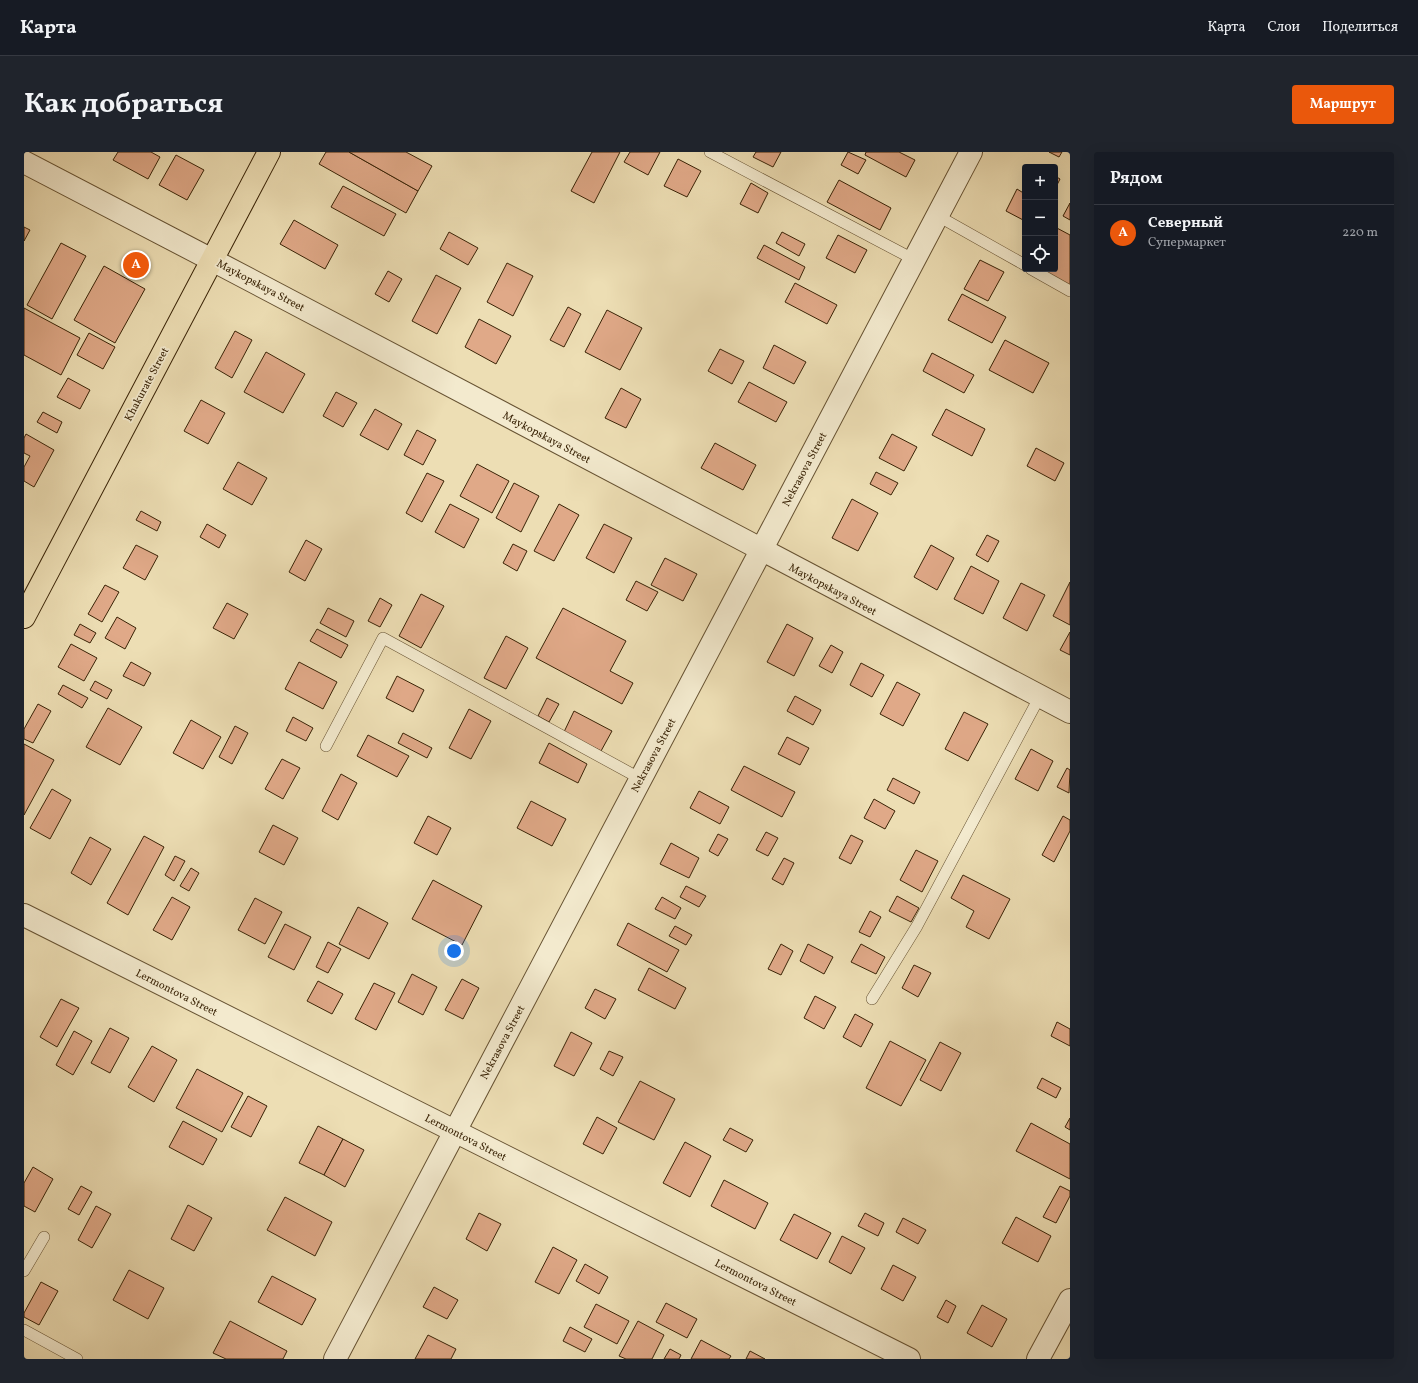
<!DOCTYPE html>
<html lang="ru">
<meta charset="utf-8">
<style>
body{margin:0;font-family:Vollkorn,serif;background:#20242c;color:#f1f3f6}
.controls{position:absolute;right:12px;top:12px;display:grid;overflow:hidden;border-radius:4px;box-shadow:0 4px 16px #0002}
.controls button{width:36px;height:36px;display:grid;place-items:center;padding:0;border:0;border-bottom:1px solid #363941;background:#171b24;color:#f1f3f6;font:20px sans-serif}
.you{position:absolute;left:430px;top:799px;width:14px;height:14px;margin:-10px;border:3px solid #fff;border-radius:50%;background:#1a73e8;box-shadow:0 0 0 6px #1a73e833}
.badge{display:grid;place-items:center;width:26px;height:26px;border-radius:50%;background:#ea580c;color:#fff;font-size:13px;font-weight:700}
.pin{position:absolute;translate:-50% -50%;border:2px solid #fff;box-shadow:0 1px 4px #0006}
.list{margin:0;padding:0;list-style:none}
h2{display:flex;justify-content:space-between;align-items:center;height:52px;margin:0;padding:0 16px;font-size:17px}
h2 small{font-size:13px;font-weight:400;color:#9ea1a6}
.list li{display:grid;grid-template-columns:26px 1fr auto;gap:12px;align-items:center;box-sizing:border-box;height:56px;padding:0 16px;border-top:1px solid #363941}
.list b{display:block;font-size:15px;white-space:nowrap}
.list p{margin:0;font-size:13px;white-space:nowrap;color:#9ea1a6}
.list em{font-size:13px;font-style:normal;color:#9ea1a6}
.icon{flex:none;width:22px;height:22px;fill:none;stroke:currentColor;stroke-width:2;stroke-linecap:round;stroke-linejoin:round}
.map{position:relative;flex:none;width:1046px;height:1207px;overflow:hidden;border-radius:4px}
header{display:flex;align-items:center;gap:24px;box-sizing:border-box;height:56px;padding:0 20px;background:#171b24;border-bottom:1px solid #363941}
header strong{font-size:19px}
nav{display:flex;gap:22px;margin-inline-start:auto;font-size:14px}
.intro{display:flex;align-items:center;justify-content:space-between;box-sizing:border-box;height:96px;padding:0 24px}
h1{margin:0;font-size:28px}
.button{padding:10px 18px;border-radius:4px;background:#ea580c;color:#fff;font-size:14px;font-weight:700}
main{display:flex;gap:24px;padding:0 24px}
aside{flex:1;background:#171b24;border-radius:4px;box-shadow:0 4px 16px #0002}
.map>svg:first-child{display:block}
</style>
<header>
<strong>Карта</strong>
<nav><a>Карта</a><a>Слои</a><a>Поделиться</a></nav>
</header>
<div class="intro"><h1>Как добраться</h1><a class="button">Маршрут</a></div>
<main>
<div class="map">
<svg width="1046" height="1207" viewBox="0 0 1046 1207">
<rect width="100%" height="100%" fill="#eddeb4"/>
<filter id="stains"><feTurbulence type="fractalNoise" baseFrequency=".005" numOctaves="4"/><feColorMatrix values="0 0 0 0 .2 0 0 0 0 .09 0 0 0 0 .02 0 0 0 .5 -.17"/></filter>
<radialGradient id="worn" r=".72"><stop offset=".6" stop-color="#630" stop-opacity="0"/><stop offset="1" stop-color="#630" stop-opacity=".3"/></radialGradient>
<g fill="#e0a988" stroke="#392306">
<path d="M 94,0 L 127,0 L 136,5 L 124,27 L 89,8 Z"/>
<path d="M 302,0 L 325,0 L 394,39 L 382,61 L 295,12 Z"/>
<path d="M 325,0 L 382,0 L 408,14 L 394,39 Z"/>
<path d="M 568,0 L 596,0 L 570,51 L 547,39 Z"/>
<path d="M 606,0 L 636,0 L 624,23 L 600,10 Z"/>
<path d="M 732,0 L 757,0 L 749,15 L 729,5 Z"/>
<path d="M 824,0 L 842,8 L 834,22 L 817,13 Z"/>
<path d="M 842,0 L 875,0 L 891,8 L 882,25 L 841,3 Z"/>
<path d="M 1025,0 L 1038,0 L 1035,5 Z"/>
<path d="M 152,3 L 180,18 L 163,48 L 135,33 Z"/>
<path d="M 654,7 L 677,19 L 663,45 L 640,34 Z"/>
<path d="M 1031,24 L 1036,27 L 1031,37 Z"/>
<path d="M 815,28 L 867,56 L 856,78 L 803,50 Z"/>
<path d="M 727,31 L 744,41 L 734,61 L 716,52 Z"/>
<path d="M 319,34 L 372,62 L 360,84 L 307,55 Z"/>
<path d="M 993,37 L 1001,42 L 1001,69 L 982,59 Z"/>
<path d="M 1046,51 L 1046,68 L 1039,64 Z"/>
<path d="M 270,68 L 314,93 L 301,117 L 256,92 Z"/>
<path d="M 0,75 L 6,78 L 0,89 Z"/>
<path d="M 1031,75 L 1046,83 L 1046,134 L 1015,117 L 1031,117 Z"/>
<path d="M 425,80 L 454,96 L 444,113 L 416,97 Z"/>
<path d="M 758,80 L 781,92 L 775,104 L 752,91 Z"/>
<path d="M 814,83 L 843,98 L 831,121 L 802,106 Z"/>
<path d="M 37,91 L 62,104 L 28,167 L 3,153 Z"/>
<path d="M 740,93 L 781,115 L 775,128 L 733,106 Z"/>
<path d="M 956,108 L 980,120 L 964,149 L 940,137 Z"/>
<path d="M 483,111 L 509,124 L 489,164 L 463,150 Z"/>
<path d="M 80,114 L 121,137 L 91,191 L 50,168 Z"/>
<path d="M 364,119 L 378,127 L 365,150 L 351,142 Z"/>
<path d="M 412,123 L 437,136 L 413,182 L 388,169 Z"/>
<path d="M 771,131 L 813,153 L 803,172 L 761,150 Z"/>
<path d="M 938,142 L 982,165 L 968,191 L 924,168 Z"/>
<path d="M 544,155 L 557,162 L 540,195 L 526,188 Z"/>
<path d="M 0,156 L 56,186 L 37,223 L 0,203 Z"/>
<path d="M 583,158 L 618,176 L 596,218 L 561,200 Z"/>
<path d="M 455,167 L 487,184 L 472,212 L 441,195 Z"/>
<path d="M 211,179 L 228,188 L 208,226 L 191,216 Z"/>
<path d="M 65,181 L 91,195 L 79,217 L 53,203 Z"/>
<path d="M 981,188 L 1025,211 L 1009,241 L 965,218 Z"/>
<path d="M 750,193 L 782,210 L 770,232 L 739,216 Z"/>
<path d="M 696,197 L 720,209 L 708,232 L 684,219 Z"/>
<path d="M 242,200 L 281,222 L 259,261 L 220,240 Z"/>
<path d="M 908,201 L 950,223 L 940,241 L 899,219 Z"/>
<path d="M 44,226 L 66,238 L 56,257 L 33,245 Z"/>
<path d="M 725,230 L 763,250 L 752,270 L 714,250 Z"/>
<path d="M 597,236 L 617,247 L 602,276 L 581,266 Z"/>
<path d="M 312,240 L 333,251 L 319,275 L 299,264 Z"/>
<path d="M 177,248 L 201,261 L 184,292 L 160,279 Z"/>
<path d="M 351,257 L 378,272 L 364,298 L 336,283 Z"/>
<path d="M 922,257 L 961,277 L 948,304 L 908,283 Z"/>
<path d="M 19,260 L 38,270 L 33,281 L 13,270 Z"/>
<path d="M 393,278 L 412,288 L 399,313 L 380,303 Z"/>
<path d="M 2,282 L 30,298 L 10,335 L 0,329 L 0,315 L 6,304 L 0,301 L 0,286 Z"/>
<path d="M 868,282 L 893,295 L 880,319 L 855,306 Z"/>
<path d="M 691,291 L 732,313 L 719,338 L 677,316 Z"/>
<path d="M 1012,296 L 1040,311 L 1031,329 L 1003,314 Z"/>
<path d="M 214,310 L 243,326 L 228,353 L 199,337 Z"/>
<path d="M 453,312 L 485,329 L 468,361 L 436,344 Z"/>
<path d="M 852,320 L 874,331 L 867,343 L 846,332 Z"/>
<path d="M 403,321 L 420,329 L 398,370 L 382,361 Z"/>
<path d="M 490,331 L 515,344 L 497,380 L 472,366 Z"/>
<path d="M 828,347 L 854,361 L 834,399 L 808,386 Z"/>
<path d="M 426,352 L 455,367 L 440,396 L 411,380 Z"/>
<path d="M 535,352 L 555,363 L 530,409 L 510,399 Z"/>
<path d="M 117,359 L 137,370 L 133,379 L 112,368 Z"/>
<path d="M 183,372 L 202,383 L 195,396 L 176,385 Z"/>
<path d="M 580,372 L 608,386 L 590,421 L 562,406 Z"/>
<path d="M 963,383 L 975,389 L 964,410 L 952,403 Z"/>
<path d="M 282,388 L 298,397 L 281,429 L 265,420 Z"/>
<path d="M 489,392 L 503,399 L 493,419 L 479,411 Z"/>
<path d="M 112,393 L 134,404 L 121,428 L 99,416 Z"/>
<path d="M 907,393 L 930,406 L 913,438 L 890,425 Z"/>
<path d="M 641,406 L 673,422 L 659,449 L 627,433 Z"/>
<path d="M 947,414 L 975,429 L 959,462 L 930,447 Z"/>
<path d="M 612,429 L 634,440 L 623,459 L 602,448 Z"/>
<path d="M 1046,430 L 1046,473 L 1029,464 Z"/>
<path d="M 997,431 L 1021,443 L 1003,479 L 979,466 Z"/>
<path d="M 81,433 L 95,440 L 78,470 L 64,462 Z"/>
<path d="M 397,442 L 420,454 L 397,496 L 375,484 Z"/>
<path d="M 356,446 L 368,453 L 356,475 L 344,469 Z"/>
<path d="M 203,451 L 224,462 L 210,487 L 189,476 Z"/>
<path d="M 304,456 L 330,469 L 322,485 L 296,471 Z"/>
<path d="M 539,456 L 602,489 L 586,519 L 609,531 L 598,552 L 512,506 Z"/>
<path d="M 93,465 L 112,476 L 101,497 L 81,486 Z"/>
<path d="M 56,472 L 72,481 L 66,491 L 50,483 Z"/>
<path d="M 763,472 L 789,486 L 770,524 L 743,510 Z"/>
<path d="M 293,477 L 324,493 L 317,506 L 286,489 Z"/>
<path d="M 1046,480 L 1046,503 L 1036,498 Z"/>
<path d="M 482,484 L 504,496 L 482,537 L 460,526 Z"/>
<path d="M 47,492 L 73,506 L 60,529 L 34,515 Z"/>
<path d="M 807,493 L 819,500 L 808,521 L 795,514 Z"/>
<path d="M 107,510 L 127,521 L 120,534 L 99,524 Z"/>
<path d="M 275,510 L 313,530 L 299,557 L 261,537 Z"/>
<path d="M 837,511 L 860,523 L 848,545 L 826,533 Z"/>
<path d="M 373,524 L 400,538 L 389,560 L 362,546 Z"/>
<path d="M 71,529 L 88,538 L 83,547 L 66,538 Z"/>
<path d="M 873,530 L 896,542 L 879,574 L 856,562 Z"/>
<path d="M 39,533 L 64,546 L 58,556 L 34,542 Z"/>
<path d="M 771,544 L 797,558 L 789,573 L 763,559 Z"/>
<path d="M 523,546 L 535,552 L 525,570 L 514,564 Z"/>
<path d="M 14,552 L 27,559 L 9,591 L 0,587 L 0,577 Z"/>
<path d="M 84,556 L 118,575 L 96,613 L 62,595 Z"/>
<path d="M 445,557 L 467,569 L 447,607 L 425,596 Z"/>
<path d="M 550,559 L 588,579 L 577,599 L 540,580 Z"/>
<path d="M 940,560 L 964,572 L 944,609 L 921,597 Z"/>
<path d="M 269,565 L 289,576 L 282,589 L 262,579 Z"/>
<path d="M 167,568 L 197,585 L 179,617 L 149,601 Z"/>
<path d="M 211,574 L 224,581 L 208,612 L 195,605 Z"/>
<path d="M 379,581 L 408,596 L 403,606 L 374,591 Z"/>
<path d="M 344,583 L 385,604 L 373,625 L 333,604 Z"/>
<path d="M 763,585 L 785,596 L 776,613 L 754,602 Z"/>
<path d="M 525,591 L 563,612 L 554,631 L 515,611 Z"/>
<path d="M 0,592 L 30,608 L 0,663 Z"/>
<path d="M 1007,597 L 1029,609 L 1014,639 L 991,627 Z"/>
<path d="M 258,607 L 276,616 L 259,647 L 241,637 Z"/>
<path d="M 720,614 L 771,640 L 758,665 L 707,638 Z"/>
<path d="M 1043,616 L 1046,618 L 1045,641 L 1033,635 Z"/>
<path d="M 317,622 L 333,631 L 314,668 L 298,659 Z"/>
<path d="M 869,626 L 896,640 L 890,652 L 863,638 Z"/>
<path d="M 28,637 L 47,648 L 26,687 L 6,676 Z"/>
<path d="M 675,639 L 705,655 L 696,672 L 666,656 Z"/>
<path d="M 850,647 L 871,659 L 861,677 L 840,666 Z"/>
<path d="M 507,649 L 542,667 L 528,694 L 493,676 Z"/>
<path d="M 404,664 L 427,676 L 413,703 L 390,691 Z"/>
<path d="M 1039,664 L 1046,668 L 1046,679 L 1030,710 L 1018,703 Z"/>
<path d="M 249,673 L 274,686 L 260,713 L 235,700 Z"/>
<path d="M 742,680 L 754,686 L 744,704 L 732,698 Z"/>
<path d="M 694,682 L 704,687 L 694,704 L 685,699 Z"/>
<path d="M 827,683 L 839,689 L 827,712 L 815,706 Z"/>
<path d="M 120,684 L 140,695 L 104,763 L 83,751 Z"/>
<path d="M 66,685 L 87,697 L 67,733 L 47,721 Z"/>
<path d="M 647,691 L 675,706 L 665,726 L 636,712 Z"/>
<path d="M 892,698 L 914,709 L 898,740 L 876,728 Z"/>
<path d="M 151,704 L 161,709 L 150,729 L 141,723 Z"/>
<path d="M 760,706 L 770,711 L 759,733 L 748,727 Z"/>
<path d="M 167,716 L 175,721 L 165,739 L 156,734 Z"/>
<path d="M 939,723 L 986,747 L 965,787 L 942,775 L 950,759 L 927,746 Z"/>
<path d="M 409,728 L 458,754 L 438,793 L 388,767 Z"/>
<path d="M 662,734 L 682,744 L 675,755 L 656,745 Z"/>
<path d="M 873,744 L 895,756 L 887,770 L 865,759 Z"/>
<path d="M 148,745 L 166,755 L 148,788 L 129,778 Z"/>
<path d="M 638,745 L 657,756 L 651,767 L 631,757 Z"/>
<path d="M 231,746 L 258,760 L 241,792 L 214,778 Z"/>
<path d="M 334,755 L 364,771 L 345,807 L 315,792 Z"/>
<path d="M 846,759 L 857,765 L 846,785 L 835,780 Z"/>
<path d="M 604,771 L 655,798 L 643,820 L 593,793 Z"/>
<path d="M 261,772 L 287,785 L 270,818 L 244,805 Z"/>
<path d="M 651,774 L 668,783 L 662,793 L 645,784 Z"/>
<path d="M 304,790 L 317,797 L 304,821 L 292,815 Z"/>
<path d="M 757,792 L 769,799 L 757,823 L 744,817 Z"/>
<path d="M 784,792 L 809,805 L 800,822 L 776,809 Z"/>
<path d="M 837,792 L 861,805 L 852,822 L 827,810 Z"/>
<path d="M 890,813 L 907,821 L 894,845 L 878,836 Z"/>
<path d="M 625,816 L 662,836 L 651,857 L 614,838 Z"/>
<path d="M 388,822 L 413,835 L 399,863 L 374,850 Z"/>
<path d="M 438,827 L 455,836 L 439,867 L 421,858 Z"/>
<path d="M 294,829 L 319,842 L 308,862 L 283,849 Z"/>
<path d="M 350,831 L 371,841 L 352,878 L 331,867 Z"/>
<path d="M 571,837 L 592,847 L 581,867 L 561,856 Z"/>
<path d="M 791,844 L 812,855 L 800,877 L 780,866 Z"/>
<path d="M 37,847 L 55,856 L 33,895 L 16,885 Z"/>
<path d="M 831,862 L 849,872 L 837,895 L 819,885 Z"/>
<path d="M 1033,870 L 1046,877 L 1046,894 L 1027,884 Z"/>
<path d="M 86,876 L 105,886 L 86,921 L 67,911 Z"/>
<path d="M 50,879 L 68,889 L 49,923 L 32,913 Z"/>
<path d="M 547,880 L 568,891 L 550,924 L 530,914 Z"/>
<path d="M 866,889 L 902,908 L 877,954 L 842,936 Z"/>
<path d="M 916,890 L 937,901 L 917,939 L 896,928 Z"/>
<path d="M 128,894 L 153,908 L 130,950 L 104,935 Z"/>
<path d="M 585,899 L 599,905 L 589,924 L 576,917 Z"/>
<path d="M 173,917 L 219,941 L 198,980 L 152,956 Z"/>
<path d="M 1018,926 L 1037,936 L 1032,946 L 1013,936 Z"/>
<path d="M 616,929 L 651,947 L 630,988 L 594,970 Z"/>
<path d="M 224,944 L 243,954 L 227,985 L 207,975 Z"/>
<path d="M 573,965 L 593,976 L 579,1002 L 559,992 Z"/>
<path d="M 1046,966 L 1046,978 L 1041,975 Z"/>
<path d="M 159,969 L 193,987 L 179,1013 L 145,995 Z"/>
<path d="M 1007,971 L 1046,992 L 1046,1027 L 992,999 Z"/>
<path d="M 294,974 L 319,987 L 300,1023 L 275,1011 Z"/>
<path d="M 706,976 L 729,988 L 722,1000 L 699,988 Z"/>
<path d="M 319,987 L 340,998 L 321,1035 L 300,1023 Z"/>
<path d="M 661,990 L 687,1004 L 666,1045 L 639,1031 Z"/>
<path d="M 9,1015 L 29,1027 L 11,1060 L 0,1054 L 0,1031 Z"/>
<path d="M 700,1028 L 744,1051 L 731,1077 L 687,1054 Z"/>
<path d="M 57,1034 L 68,1040 L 55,1063 L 44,1057 Z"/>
<path d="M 1036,1034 L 1046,1039 L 1046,1044 L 1032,1071 L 1019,1065 Z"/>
<path d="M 261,1045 L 308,1070 L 291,1104 L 243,1078 Z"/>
<path d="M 164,1053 L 188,1066 L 170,1099 L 147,1087 Z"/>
<path d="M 72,1054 L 87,1062 L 68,1096 L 54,1088 Z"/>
<path d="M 455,1061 L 477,1072 L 463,1099 L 442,1087 Z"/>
<path d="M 841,1061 L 860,1071 L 854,1084 L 834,1074 Z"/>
<path d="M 770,1062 L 807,1081 L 793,1107 L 756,1088 Z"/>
<path d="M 992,1065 L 1027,1084 L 1014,1110 L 978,1091 Z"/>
<path d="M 879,1066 L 902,1078 L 894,1092 L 872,1080 Z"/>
<path d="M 818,1084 L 841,1096 L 827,1122 L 805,1110 Z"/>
<path d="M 529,1095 L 553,1108 L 535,1142 L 511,1130 Z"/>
<path d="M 561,1112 L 584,1125 L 575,1142 L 552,1129 Z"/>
<path d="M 869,1113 L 892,1125 L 879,1149 L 857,1137 Z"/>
<path d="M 105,1118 L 140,1136 L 124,1167 L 89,1148 Z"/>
<path d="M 248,1124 L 292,1147 L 278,1173 L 234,1150 Z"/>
<path d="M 17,1130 L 34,1139 L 15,1173 L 0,1165 L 0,1161 Z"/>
<path d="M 410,1135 L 434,1148 L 423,1167 L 399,1155 Z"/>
<path d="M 922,1148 L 932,1154 L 924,1171 L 913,1165 Z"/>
<path d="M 642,1151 L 673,1167 L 663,1186 L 632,1170 Z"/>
<path d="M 572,1152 L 605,1169 L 593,1192 L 560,1175 Z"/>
<path d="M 958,1153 L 983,1167 L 968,1195 L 943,1181 Z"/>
<path d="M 206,1169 L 263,1199 L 259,1207 L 202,1207 L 189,1201 Z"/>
<path d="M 614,1169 L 640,1183 L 628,1207 L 602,1207 L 595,1204 Z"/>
<path d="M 546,1175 L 568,1187 L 561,1200 L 539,1189 Z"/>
<path d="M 404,1183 L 432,1197 L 427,1207 L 391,1207 Z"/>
<path d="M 677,1188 L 707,1204 L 705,1207 L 667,1207 Z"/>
<path d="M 646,1197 L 657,1203 L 655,1207 L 640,1207 Z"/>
<path d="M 726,1199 L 741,1207 L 722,1207 Z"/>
</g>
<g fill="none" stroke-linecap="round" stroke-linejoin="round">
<defs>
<g id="lane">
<path d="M 686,0 L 891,108"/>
<path d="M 914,64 L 1001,113"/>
<path d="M 1007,117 L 1046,139"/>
<path d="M 302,594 L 359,486 L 617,627"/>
<path d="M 848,847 L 893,774 L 1016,544"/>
<path d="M 0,1119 L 20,1085"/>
<path d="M 0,1178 L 53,1207"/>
</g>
<g id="street">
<path d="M 0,10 C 350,191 697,378 1046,560"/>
<path d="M 0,763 L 885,1207"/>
<path d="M 311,1207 L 947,0"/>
<path d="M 1014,1207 L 1046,1148"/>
</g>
<path id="primary" d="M 0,465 L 245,0"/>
</defs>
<use href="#lane" stroke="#665232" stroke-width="12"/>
<use href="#street" stroke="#665232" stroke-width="24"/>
<use href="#primary" stroke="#392306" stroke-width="24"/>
<use href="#lane" stroke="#f3eace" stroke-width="11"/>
<use href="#street" stroke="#f3eace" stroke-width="22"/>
<use href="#primary" stroke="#eddeb4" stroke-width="22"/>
</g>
<g text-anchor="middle" stroke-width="3.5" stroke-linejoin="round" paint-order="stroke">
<g font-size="11" fill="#392306" stroke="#f3eace">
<text transform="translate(237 133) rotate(28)" y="4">Maykopskaya Street</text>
<text transform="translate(122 232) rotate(-62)" y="4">Khakurate Street</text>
<text transform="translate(523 285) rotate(28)" y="4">Maykopskaya Street</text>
<text transform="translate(780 317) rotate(-62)" y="4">Nekrasova Street</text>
<text transform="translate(809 437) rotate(28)" y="4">Maykopskaya Street</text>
<text transform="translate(629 603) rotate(-62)" y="4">Nekrasova Street</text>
<text transform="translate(153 840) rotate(27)" y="4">Lermontova Street</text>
<text transform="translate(478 890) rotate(-62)" y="4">Nekrasova Street</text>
<text transform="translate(442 985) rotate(27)" y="4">Lermontova Street</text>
<text transform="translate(732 1130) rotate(27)" y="4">Lermontova Street</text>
</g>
</g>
<rect width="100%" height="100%" filter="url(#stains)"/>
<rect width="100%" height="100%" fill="url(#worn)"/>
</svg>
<div class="controls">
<button>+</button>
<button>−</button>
<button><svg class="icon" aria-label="locate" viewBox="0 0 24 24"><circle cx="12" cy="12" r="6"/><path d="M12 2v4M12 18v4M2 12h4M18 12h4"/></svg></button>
</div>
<div class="you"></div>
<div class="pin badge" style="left:112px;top:113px">A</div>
</div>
<aside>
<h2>Рядом<small></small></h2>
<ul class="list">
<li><span class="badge">A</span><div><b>Северный</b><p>Супермаркет</p></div><em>220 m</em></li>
</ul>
</aside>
</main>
